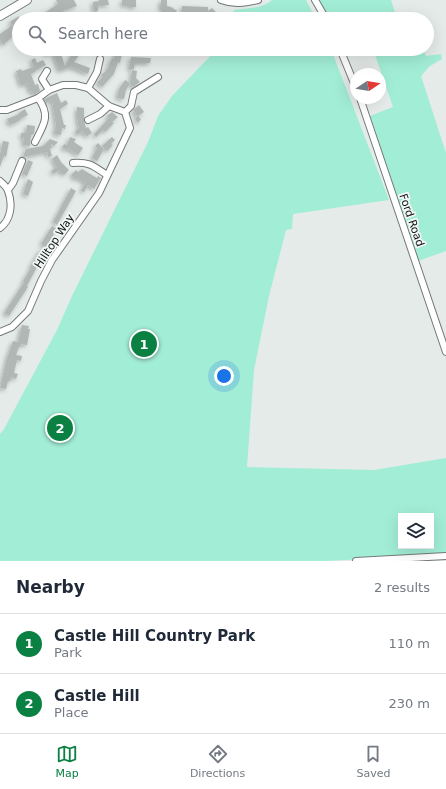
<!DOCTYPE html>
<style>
body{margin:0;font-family:"DejaVu Sans",sans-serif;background:#f6f6f7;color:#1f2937}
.controls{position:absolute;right:12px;bottom:12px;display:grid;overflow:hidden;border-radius:0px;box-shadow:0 4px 16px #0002}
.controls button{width:36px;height:36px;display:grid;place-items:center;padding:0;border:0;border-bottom:1px solid #e0e1e3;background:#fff;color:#1f2937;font:20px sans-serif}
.compass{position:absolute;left:350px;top:68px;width:36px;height:36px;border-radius:50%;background:#fff;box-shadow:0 4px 16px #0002;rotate:78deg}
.you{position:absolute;left:224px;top:376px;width:14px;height:14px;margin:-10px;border:3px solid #fff;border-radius:50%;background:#1a73e8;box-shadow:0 0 0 6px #1a73e833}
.badge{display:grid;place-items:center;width:26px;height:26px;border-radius:50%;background:#0b8043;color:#fff;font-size:13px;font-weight:700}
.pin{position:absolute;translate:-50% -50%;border:2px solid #fff;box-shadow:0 1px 4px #0006}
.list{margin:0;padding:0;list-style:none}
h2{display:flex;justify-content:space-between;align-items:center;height:52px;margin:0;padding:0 16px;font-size:17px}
h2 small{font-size:13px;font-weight:400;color:#747a83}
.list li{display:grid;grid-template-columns:26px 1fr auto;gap:12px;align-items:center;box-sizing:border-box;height:60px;padding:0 16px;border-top:1px solid #e0e1e3}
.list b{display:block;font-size:15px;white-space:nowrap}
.list p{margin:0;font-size:13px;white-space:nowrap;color:#747a83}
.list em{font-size:13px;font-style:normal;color:#747a83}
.icon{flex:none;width:22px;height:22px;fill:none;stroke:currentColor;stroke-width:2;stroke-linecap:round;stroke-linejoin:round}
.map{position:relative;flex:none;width:446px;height:561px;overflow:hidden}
.search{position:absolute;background:#fff;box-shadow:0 4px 16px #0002;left:12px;right:12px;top:12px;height:44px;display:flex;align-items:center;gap:10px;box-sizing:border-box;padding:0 14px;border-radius:22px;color:#747a83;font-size:15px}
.sheet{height:172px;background:#fff}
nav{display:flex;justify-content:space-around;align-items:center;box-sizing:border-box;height:56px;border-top:1px solid #e0e1e3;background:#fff;font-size:11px;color:#747a83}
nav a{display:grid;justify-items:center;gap:2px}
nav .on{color:#0b8043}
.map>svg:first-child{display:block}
</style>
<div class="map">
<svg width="446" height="561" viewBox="0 0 446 561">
<defs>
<filter id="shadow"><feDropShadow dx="-2" dy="2" stdDeviation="2" flood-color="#0004"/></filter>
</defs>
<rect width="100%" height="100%" fill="#e5ebe9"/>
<g fill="#a2edd6" fill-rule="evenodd">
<path d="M 272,0 L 306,0 L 316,19 L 231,19 L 234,10 C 247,8 262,9 272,0 Z"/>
<path d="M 318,0 L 391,0 L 397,19 L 330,19 Z"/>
<path d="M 217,49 L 331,49 L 389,200 L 293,214 L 292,229 L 286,230 L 269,296 L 254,370 L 247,467 L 374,470 L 446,458 L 446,555 L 325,561 L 0,561 L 0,434 L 4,429 L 57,330 L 72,296 L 148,142 L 158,116 L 172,96 ZM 401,516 L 431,516 L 431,546 L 401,546 Z"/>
<path d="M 373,49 L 423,49 L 426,56 L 441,54 L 442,59 L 430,66 L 421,76 L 446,153 L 446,251 L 418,261 L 370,116 L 393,107 Z"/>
</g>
<g fill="#b1b7b5" filter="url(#shadow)">
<path d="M 56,0 L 74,0 L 77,6 L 63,11 L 52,19 L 35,19 L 58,4 Z"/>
<path d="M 99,0 L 108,0 L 109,5 L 98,5 L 98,11 L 94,12 L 93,2 L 99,1 Z"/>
<path d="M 122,0 L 136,0 L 136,7 L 130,7 L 130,5 L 122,5 Z"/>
<path d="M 161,0 L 167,0 L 167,6 L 174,8 L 173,9 L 177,10 L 175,15 L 163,12 L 163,9 L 160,9 Z"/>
<path d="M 182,6 L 208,7 L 208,11 L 212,8 L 223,19 L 215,19 L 211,15 L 196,16 L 197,19 L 182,19 Z"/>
<path d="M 19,16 L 19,31 L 3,45 L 0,40 L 0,34 L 13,25 L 10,22 Z"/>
<path d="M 50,49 L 61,49 L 60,50 L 65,66 L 74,50 L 80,54 L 74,62 L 90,68 L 88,74 L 71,67 L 59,71 L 53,52 L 46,55 L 45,51 Z"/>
<path d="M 116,49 L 123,49 L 120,63 L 118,62 L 114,74 L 102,87 L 97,82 L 103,77 L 101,75 L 107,70 L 112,58 L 114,59 Z"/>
<path d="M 131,57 L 151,58 L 150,63 L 135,63 L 134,69 L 129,69 Z"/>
<path d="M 35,58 L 37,63 L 43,60 L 46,65 L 35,71 L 35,72 L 31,74 L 35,85 L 38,84 L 40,91 L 34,95 L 32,91 L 30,92 L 27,83 L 21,86 L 16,71 L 21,69 L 22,71 L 34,67 L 31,60 Z"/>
<path d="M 132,70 L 137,71 L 136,78 L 140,82 L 133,87 L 130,84 Z"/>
<path d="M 125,80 L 130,83 L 126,90 L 124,99 L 117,98 L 119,89 Z"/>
<path d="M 57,93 L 61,103 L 66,100 L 68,104 L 60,109 L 64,125 L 66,125 L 65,129 L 62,128 L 61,135 L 54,134 L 56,125 L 52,100 L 46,103 L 44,99 Z"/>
<path d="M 139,105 L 144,112 L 138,116 L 141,119 L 138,123 L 135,119 L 137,116 L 133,110 Z"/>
<path d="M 77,107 L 84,108 L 84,120 L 86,128 L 88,127 L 92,133 L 87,136 L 88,138 L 82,131 L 78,135 L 75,132 L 79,128 L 77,117 Z"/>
<path d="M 25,109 L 28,115 L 20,119 L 21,120 L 10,125 L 7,119 L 19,114 L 19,113 Z"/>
<path d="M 112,112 L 118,117 L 112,122 L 114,123 L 105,132 L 103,130 L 96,137 L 94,134 L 109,118 L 107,116 Z"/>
<path d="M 27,125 L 35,126 L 34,134 L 31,135 L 30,146 L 23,145 L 24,137 L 21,137 L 21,133 L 26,133 Z"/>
<path d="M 70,137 L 76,139 L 74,142 L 83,148 L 78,155 L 67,148 L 67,150 L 62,148 L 64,144 L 67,145 Z"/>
<path d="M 112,137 L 115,140 L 111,144 L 113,145 L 107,151 L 102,146 Z"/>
<path d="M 50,139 L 58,142 L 54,146 L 51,144 L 52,147 L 50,149 L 52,156 L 48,157 L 47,152 L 23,157 L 26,149 L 43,146 Z"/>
<path d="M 3,141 L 9,142 L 6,157 L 4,156 L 0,167 L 0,154 Z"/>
<path d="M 98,143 L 104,149 L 97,161 L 92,158 L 97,148 L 95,146 Z"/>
<path d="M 57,155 L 61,162 L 69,170 L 64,175 L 59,170 L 54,174 L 51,171 L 57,167 L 52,159 Z"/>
<path d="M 28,160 L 33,162 L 27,176 L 22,174 Z"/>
<path d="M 82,169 L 97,178 L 98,176 L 101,178 L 94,189 L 88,185 L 84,192 L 81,191 L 85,182 L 77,178 L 75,179 L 71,175 L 76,170 L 78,172 Z"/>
<path d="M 28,179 L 33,182 L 28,196 L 23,194 Z"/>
<path d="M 71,188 L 76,191 L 57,225 L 53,222 Z"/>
<path d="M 52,226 L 57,229 L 46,247 L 41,244 Z"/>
<path d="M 41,249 L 45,251 L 36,267 L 37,267 L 27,286 L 28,287 L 9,316 L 4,313 L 24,282 L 23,281 L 31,268 L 30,267 Z"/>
<path d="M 22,325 L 29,326 L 28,329 L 30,329 L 27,345 L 21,344 L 20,347 L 19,347 L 16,355 L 22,356 L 21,361 L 17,360 L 14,373 L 18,374 L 16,379 L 11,377 L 10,382 L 8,381 L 6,389 L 0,388 L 7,358 L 13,341 L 18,342 Z"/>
</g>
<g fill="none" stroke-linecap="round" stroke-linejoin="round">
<defs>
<g id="minor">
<path d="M 221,0 C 234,5 245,3 258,0"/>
<path d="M 315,0 L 326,19"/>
<path d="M 340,49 L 356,88"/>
<path d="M 47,71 L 42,79 L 49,90"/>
<path d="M 88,88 L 97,72 L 100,59"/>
<path d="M 360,98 L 446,352"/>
<path d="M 125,112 L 131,106 L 134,92 L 158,77"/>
<path d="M 88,120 L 100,114 L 109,106"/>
<path d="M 35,142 C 44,124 51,116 38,98"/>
<path d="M 73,163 C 91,162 93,166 107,175"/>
<path d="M 0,181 C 3,184 7,187 8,191 C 13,204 11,220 0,228"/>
<path d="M 8,190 L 13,183 L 22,161"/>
<path d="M 0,332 L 12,327 L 28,311 L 41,281 L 52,260 L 99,193 L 130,128 L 125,112 L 109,106 L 88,88 L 76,85 L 63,85 L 49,90 L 38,98 L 7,110 L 0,110"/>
<path d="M 356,561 L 446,556"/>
</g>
<path id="major" d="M 0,16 L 27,0"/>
</defs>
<use href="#minor" stroke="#747a78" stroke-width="8"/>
<use href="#major" stroke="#747a78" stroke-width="10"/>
<use href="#minor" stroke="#fff" stroke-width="6"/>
<use href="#major" stroke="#fff" stroke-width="8"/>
</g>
<g text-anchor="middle" stroke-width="3.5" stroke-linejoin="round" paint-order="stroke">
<g font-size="11" fill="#131514" stroke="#f2f8f6">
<text transform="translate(412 220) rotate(71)" y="4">Ford Road</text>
<text transform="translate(54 241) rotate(-57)" y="4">Hilltop Way</text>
</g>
</g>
</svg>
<div class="controls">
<button><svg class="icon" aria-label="layers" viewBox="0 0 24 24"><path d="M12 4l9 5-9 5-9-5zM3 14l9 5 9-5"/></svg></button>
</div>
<svg class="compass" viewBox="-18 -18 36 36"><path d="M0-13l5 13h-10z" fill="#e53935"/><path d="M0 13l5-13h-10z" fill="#747a83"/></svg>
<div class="you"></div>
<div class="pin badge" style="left:144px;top:344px">1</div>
<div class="pin badge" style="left:60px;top:428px">2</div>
<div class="search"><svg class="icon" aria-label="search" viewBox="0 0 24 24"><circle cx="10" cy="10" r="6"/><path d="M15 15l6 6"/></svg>Search here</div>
</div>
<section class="sheet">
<h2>Nearby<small>2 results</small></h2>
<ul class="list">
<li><span class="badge">1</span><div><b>Castle Hill Country Park</b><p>Park</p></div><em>110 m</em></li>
<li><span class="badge">2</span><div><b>Castle Hill</b><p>Place</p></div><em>230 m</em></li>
</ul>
</section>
<nav>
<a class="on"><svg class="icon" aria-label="map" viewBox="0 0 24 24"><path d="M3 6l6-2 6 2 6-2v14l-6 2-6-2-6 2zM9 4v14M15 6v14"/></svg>Map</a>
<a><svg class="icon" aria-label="directions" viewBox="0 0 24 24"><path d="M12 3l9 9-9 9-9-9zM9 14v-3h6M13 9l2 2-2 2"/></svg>Directions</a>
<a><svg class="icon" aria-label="saved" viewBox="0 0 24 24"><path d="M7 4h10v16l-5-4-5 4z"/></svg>Saved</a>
</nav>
